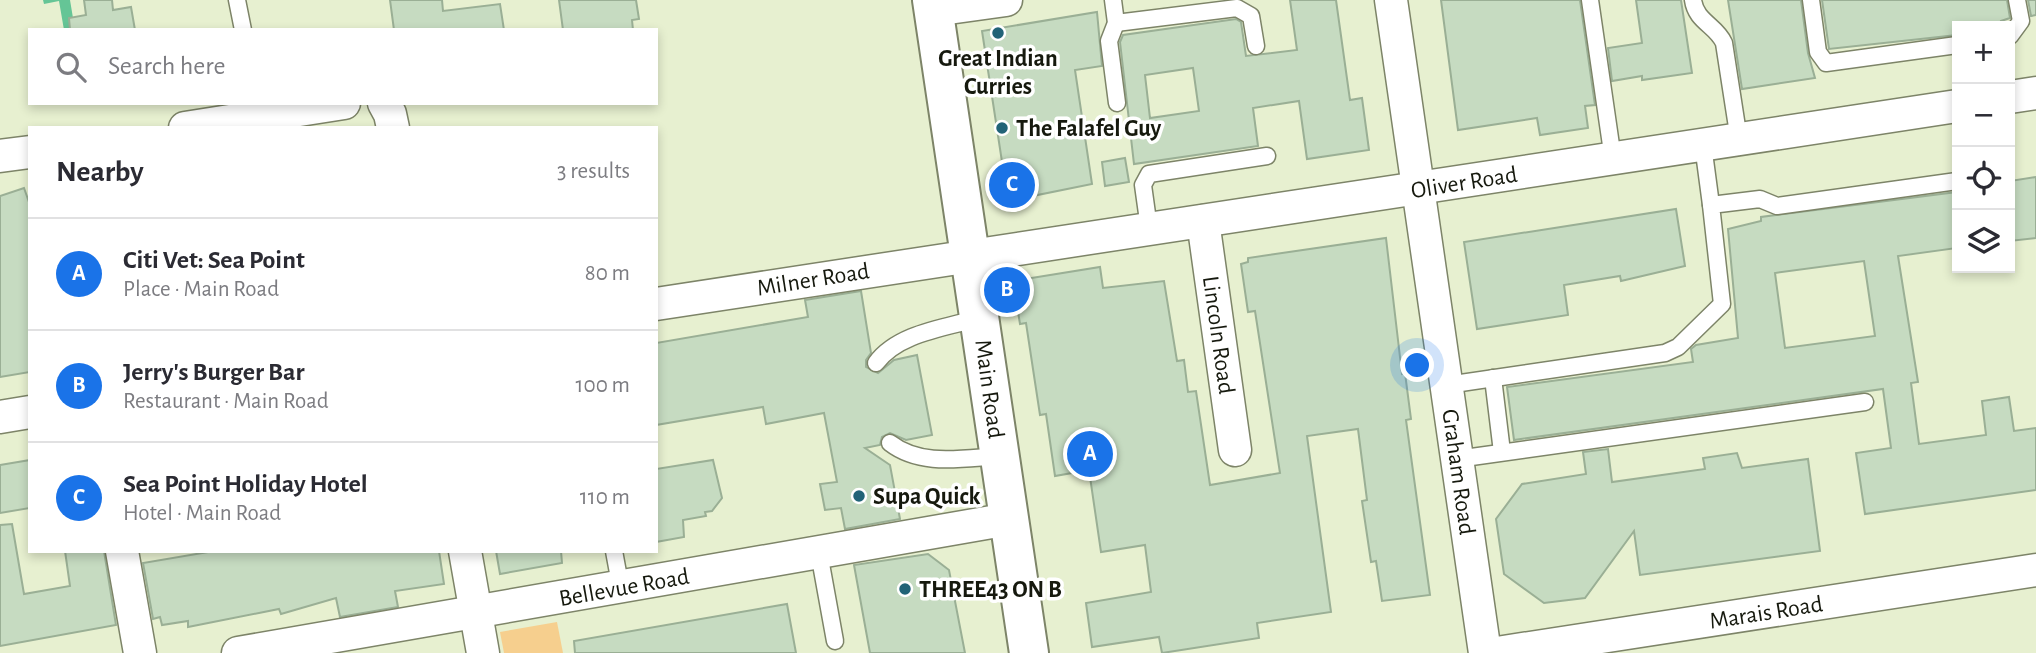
<!DOCTYPE html>
<meta charset="utf-8">
<style>
body{margin:0;font-family:"Alegreya Sans",sans-serif;background:#f2f2f3;color:#2b2b33}
.controls{position:absolute;right:21px;top:21px;display:grid;overflow:hidden;border-radius:0px;box-shadow:0 4px 10px #0003}
.controls button{width:63px;height:63px;display:grid;place-items:center;padding:0;border:0;border-bottom:2px solid #e1e1e2;background:#fff;color:#2b2b33;font:35px sans-serif}
.you{position:absolute;left:1418px;top:366px;width:24px;height:24px;margin:-18px;border:5px solid #fff;border-radius:50%;background:#1a73e8;box-shadow:0 0 0 10px #1a73e833}
.badge{display:grid;place-items:center;width:46px;height:46px;border-radius:50%;background:#1a73e8;color:#fff;font-size:23px;font-weight:700}
.pin{position:absolute;translate:-50% -50%;border:4px solid #fff;box-shadow:0 2px 7px #0006}
.list{margin:0;padding:0;list-style:none}
h2{display:flex;justify-content:space-between;align-items:center;height:91px;margin:0;padding:0 28px;font-size:30px}
h2 small{font-size:23px;font-weight:400;color:#7c7c81}
.list li{display:grid;grid-template-columns:46px 1fr auto;gap:21px;align-items:center;box-sizing:border-box;height:112px;padding:0 28px;border-top:2px solid #e1e1e2}
.list b{display:block;font-size:26px;white-space:nowrap}
.list p{margin:0;font-size:23px;white-space:nowrap;color:#7c7c81}
.list em{font-size:23px;font-style:normal;color:#7c7c81}
.icon{flex:none;width:38px;height:38px;fill:none;stroke:currentColor;stroke-width:2;stroke-linecap:round;stroke-linejoin:round}
.map{position:relative;flex:none;width:2036px;height:653px;overflow:hidden}
.search{position:absolute;background:#fff;box-shadow:0 4px 10px #0003;left:28px;top:28px;width:630px;height:77px;display:flex;align-items:center;gap:18px;box-sizing:border-box;padding:0 24px;border-radius:0px;color:#7c7c81;font-size:26px}
.panel{position:absolute;background:#fff;box-shadow:0 4px 10px #0003;left:28px;top:126px;width:630px;height:427px;border-radius:0px}
.map>svg:first-child{display:block}
</style>
<div class="map">
<svg width="2036" height="653" viewBox="0 0 2036 653">
<rect width="100%" height="100%" fill="#e7f0d0"/>
<path fill="#f6cf8e" d="M 557,622 L 563,653 L 504,653 L 500,632 Z"/>
<path fill="#65c596" d="M 43,0 L 70,0 L 75,30 L 64,30 L 59,1 L 44,4 Z"/>
<g fill="#c6dbc1" stroke="#9aaf95" stroke-width="2" fill-rule="evenodd">
<path d="M 84,0 L 112,0 L 113,10 L 131,7 L 135,30 L 70,30 L 69,18 L 86,15 Z"/>
<path d="M 390,0 L 442,0 L 443,11 L 500,4 L 504,30 L 394,30 Z"/>
<path d="M 559,0 L 636,0 L 639,19 L 632,20 L 633,30 L 563,30 Z"/>
<path d="M 1290,0 L 1336,0 L 1350,100 L 1362,98 L 1369,150 L 1307,159 L 1299,101 L 1253,108 L 1258,146 L 1134,164 L 1120,42 L 1123,35 L 1236,19 L 1241,22 L 1246,56 L 1297,50 ZM 1193,68 L 1199,111 L 1150,118 L 1145,75 Z"/>
<path d="M 1441,0 L 1580,0 L 1595,105 L 1585,106 L 1588,128 L 1540,135 L 1537,118 L 1458,130 Z"/>
<path d="M 1636,0 L 1681,0 L 1692,73 L 1642,80 L 1642,76 L 1612,81 L 1608,48 L 1642,43 Z"/>
<path d="M 1728,0 L 1801,0 L 1808,53 L 1815,78 L 1742,89 Z"/>
<path d="M 1822,0 L 2007,0 L 2010,18 L 2001,21 L 2002,26 L 1957,26 L 1957,35 L 1829,49 Z"/>
<path d="M 2028,0 L 2036,0 L 2036,15 L 2031,16 Z"/>
<path d="M 1097,12 L 1102,66 L 1075,70 L 1092,184 L 1008,201 L 982,31 Z"/>
<path d="M 1125,158 L 1129,182 L 1105,186 L 1102,162 Z"/>
<path d="M 2036,177 L 2036,238 L 2010,241 L 2010,181 Z"/>
<path d="M 24,188 L 30,205 L 30,372 L 0,377 L 0,196 Z"/>
<path d="M 1957,192 L 1957,248 L 1898,256 L 1918,382 L 1911,383 L 1919,444 L 1986,435 L 1982,401 L 2009,397 L 2014,431 L 2036,428 L 2036,490 L 1865,514 L 1856,453 L 1891,448 L 1883,389 L 1514,440 L 1507,387 L 1693,362 L 1691,349 L 1696,345 L 1738,338 L 1728,229 L 1761,221 L 1761,217 ZM 1864,261 L 1875,336 L 1785,348 L 1775,273 Z"/>
<path d="M 1676,209 L 1685,266 L 1621,281 L 1620,276 L 1564,285 L 1568,315 L 1477,329 L 1464,242 Z"/>
<path d="M 1386,238 L 1402,374 L 1405,373 L 1411,419 L 1406,420 L 1430,595 L 1382,601 L 1376,561 L 1371,562 L 1362,501 L 1367,500 L 1358,429 L 1307,436 L 1331,612 L 1257,623 L 1259,638 L 1162,653 L 1159,637 L 1092,647 L 1086,603 L 1151,592 L 1145,545 L 1101,552 L 1089,470 L 1055,476 L 1046,414 L 1040,415 L 1026,323 L 1020,324 L 1013,281 L 1100,267 L 1103,288 L 1164,281 L 1177,361 L 1184,360 L 1188,392 L 1196,391 L 1210,485 L 1280,473 L 1255,311 L 1248,312 L 1241,264 L 1248,262 L 1248,258 Z"/>
<path d="M 861,291 L 871,353 L 866,360 L 866,367 L 878,373 L 894,360 L 917,355 L 932,435 L 906,440 L 890,433 L 882,437 L 880,445 L 865,448 L 890,465 L 900,519 L 845,529 L 841,508 L 825,510 L 820,484 L 837,482 L 824,413 L 766,424 L 763,407 L 656,425 L 656,343 L 808,317 L 805,300 Z"/>
<path d="M 1608,449 L 1612,482 L 1705,469 L 1703,458 L 1737,453 L 1742,468 L 1808,459 L 1820,551 L 1640,575 L 1634,531 L 1585,598 L 1544,603 L 1504,574 L 1496,519 L 1522,484 L 1586,474 L 1583,452 Z"/>
<path d="M 30,460 L 30,508 L 0,513 L 0,465 Z"/>
<path d="M 713,460 L 722,498 L 712,511 L 705,512 L 706,516 L 683,520 L 684,537 L 656,542 L 656,469 Z"/>
<path d="M 12,524 L 24,594 L 70,586 L 65,551 L 104,551 L 116,625 L 0,646 L 0,525 Z"/>
<path d="M 214,551 L 439,551 L 444,584 L 395,591 L 398,607 L 340,617 L 336,598 L 281,614 L 279,609 L 188,627 L 188,621 L 162,625 L 160,617 L 153,619 L 143,563 Z"/>
<path d="M 496,551 L 561,551 L 562,563 L 500,574 Z"/>
<path d="M 928,554 L 949,570 L 965,653 L 870,653 L 854,565 Z"/>
<path d="M 787,604 L 796,653 L 575,653 L 574,641 Z"/>
</g>
<g fill="none" stroke-linecap="round" stroke-linejoin="round">
<defs>
<g id="lane">
<path d="M 237,0 L 243,30"/>
<path d="M 1113,0 L 1116,23 L 1109,41 L 1117,103"/>
<path d="M 1590,0 L 1613,159"/>
<path d="M 1693,0 C 1696,22 1716,25 1724,43 L 1739,140"/>
<path d="M 1811,0 L 1818,52 L 1826,63 L 1957,45"/>
<path d="M 1116,23 L 1237,8 L 1251,16 L 1256,46"/>
<path d="M 2010,36 L 2021,21 L 2017,0"/>
<path d="M 1703,145 L 1711,205"/>
<path d="M 1149,228 L 1143,185 L 1149,174 L 1267,156"/>
<path d="M 876,363 C 898,333 945,328 979,318"/>
<path d="M 1493,378 L 1502,452"/>
<path d="M 1447,385 L 1665,353 L 1678,347 L 1722,304 L 1711,205 L 1760,199 L 1777,206 L 1957,181"/>
<path d="M 890,443 C 921,467 963,458 1000,456"/>
<path d="M 1457,459 L 1865,402"/>
<path d="M 614,551 L 621,589"/>
<path d="M 819,553 L 835,641"/>
</g>
<g id="street">
<path d="M 1391,0 L 1485,653"/>
<path d="M 934,10 L 1006,0"/>
<path d="M 2010,97 L 2036,93"/>
<path d="M 384,103 L 390,114 L 393,128"/>
<path d="M 185,128 L 344,103"/>
<path d="M 0,156 L 30,152"/>
<path d="M 1203,221 L 1235,450"/>
<path d="M 656,304 L 1957,106"/>
<path d="M 0,417 L 30,412"/>
<path d="M 122,551 L 140,653"/>
<path d="M 465,551 L 483,653"/>
<path d="M 238,653 L 1009,519"/>
<path d="M 1497,653 L 2036,570"/>
</g>
<path id="secondary" d="M 932,0 L 1029,653"/>
</defs>
<use href="#lane" stroke="#7d8468" stroke-width="19"/>
<use href="#street" stroke="#7d8468" stroke-width="35"/>
<use href="#secondary" stroke="#7d8468" stroke-width="42"/>
<use href="#lane" stroke="#fff" stroke-width="16"/>
<use href="#street" stroke="#fff" stroke-width="32"/>
<use href="#secondary" stroke="#fff" stroke-width="38"/>
</g>
<g fill="#216377" stroke="#fff" stroke-width="2.5">
<circle cx="998" cy="33" r="7"/>
<circle cx="1002" cy="128" r="7"/>
<circle cx="859" cy="496" r="7"/>
<circle cx="905" cy="589" r="7"/>
</g>
<g text-anchor="middle" stroke-width="7" stroke-linejoin="round" paint-order="stroke">
<g font-size="24" font-weight="bold" fill="#16190e" stroke="#fff" text-anchor="start">
<text x="998" y="66" text-anchor="middle">Great Indian<tspan x="998" dy="28">Curries</tspan></text>
<text x="1016" y="136">The Falafel Guy</text>
<text x="873" y="504">Supa Quick</text>
<text x="919" y="597">THREE43 ON B</text>
</g>
<g font-size="24" fill="#16190e" stroke="#fff">
<text transform="translate(1464 182) rotate(-9)" y="8">Oliver Road</text>
<text transform="translate(813 279) rotate(-9)" y="8">Milner Road</text>
<text transform="translate(1219 335) rotate(82)" y="8">Lincoln Road</text>
<text transform="translate(990 389) rotate(82)" y="8">Main Road</text>
<text transform="translate(1459 472) rotate(82)" y="8">Graham Road</text>
<text transform="translate(624 587) rotate(-10)" y="8">Bellevue Road</text>
<text transform="translate(1766 612) rotate(-9)" y="8">Marais Road</text>
</g>
</g>
</svg>
<div class="controls">
<button>+</button>
<button>−</button>
<button><svg class="icon" aria-label="locate" viewBox="0 0 24 24"><circle cx="12" cy="12" r="6"/><path d="M12 2v4M12 18v4M2 12h4M18 12h4"/></svg></button>
<button><svg class="icon" aria-label="layers" viewBox="0 0 24 24"><path d="M12 4l9 5-9 5-9-5zM3 14l9 5 9-5"/></svg></button>
</div>
<div class="you"></div>
<div class="pin badge" style="left:1090px;top:454px">A</div>
<div class="pin badge" style="left:1007px;top:290px">B</div>
<div class="pin badge" style="left:1012px;top:185px">C</div>
<div class="search"><svg class="icon" aria-label="search" viewBox="0 0 24 24"><circle cx="10" cy="10" r="6"/><path d="M15 15l6 6"/></svg>Search here</div>
<section class="panel">
<h2>Nearby<small>3 results</small></h2>
<ul class="list">
<li><span class="badge">A</span><div><b>Citi Vet: Sea Point</b><p>Place · Main Road</p></div><em>80 m</em></li>
<li><span class="badge">B</span><div><b>Jerry's Burger Bar</b><p>Restaurant · Main Road</p></div><em>100 m</em></li>
<li><span class="badge">C</span><div><b>Sea Point Holiday Hotel</b><p>Hotel · Main Road</p></div><em>110 m</em></li>
</ul>
</section>
</div>
